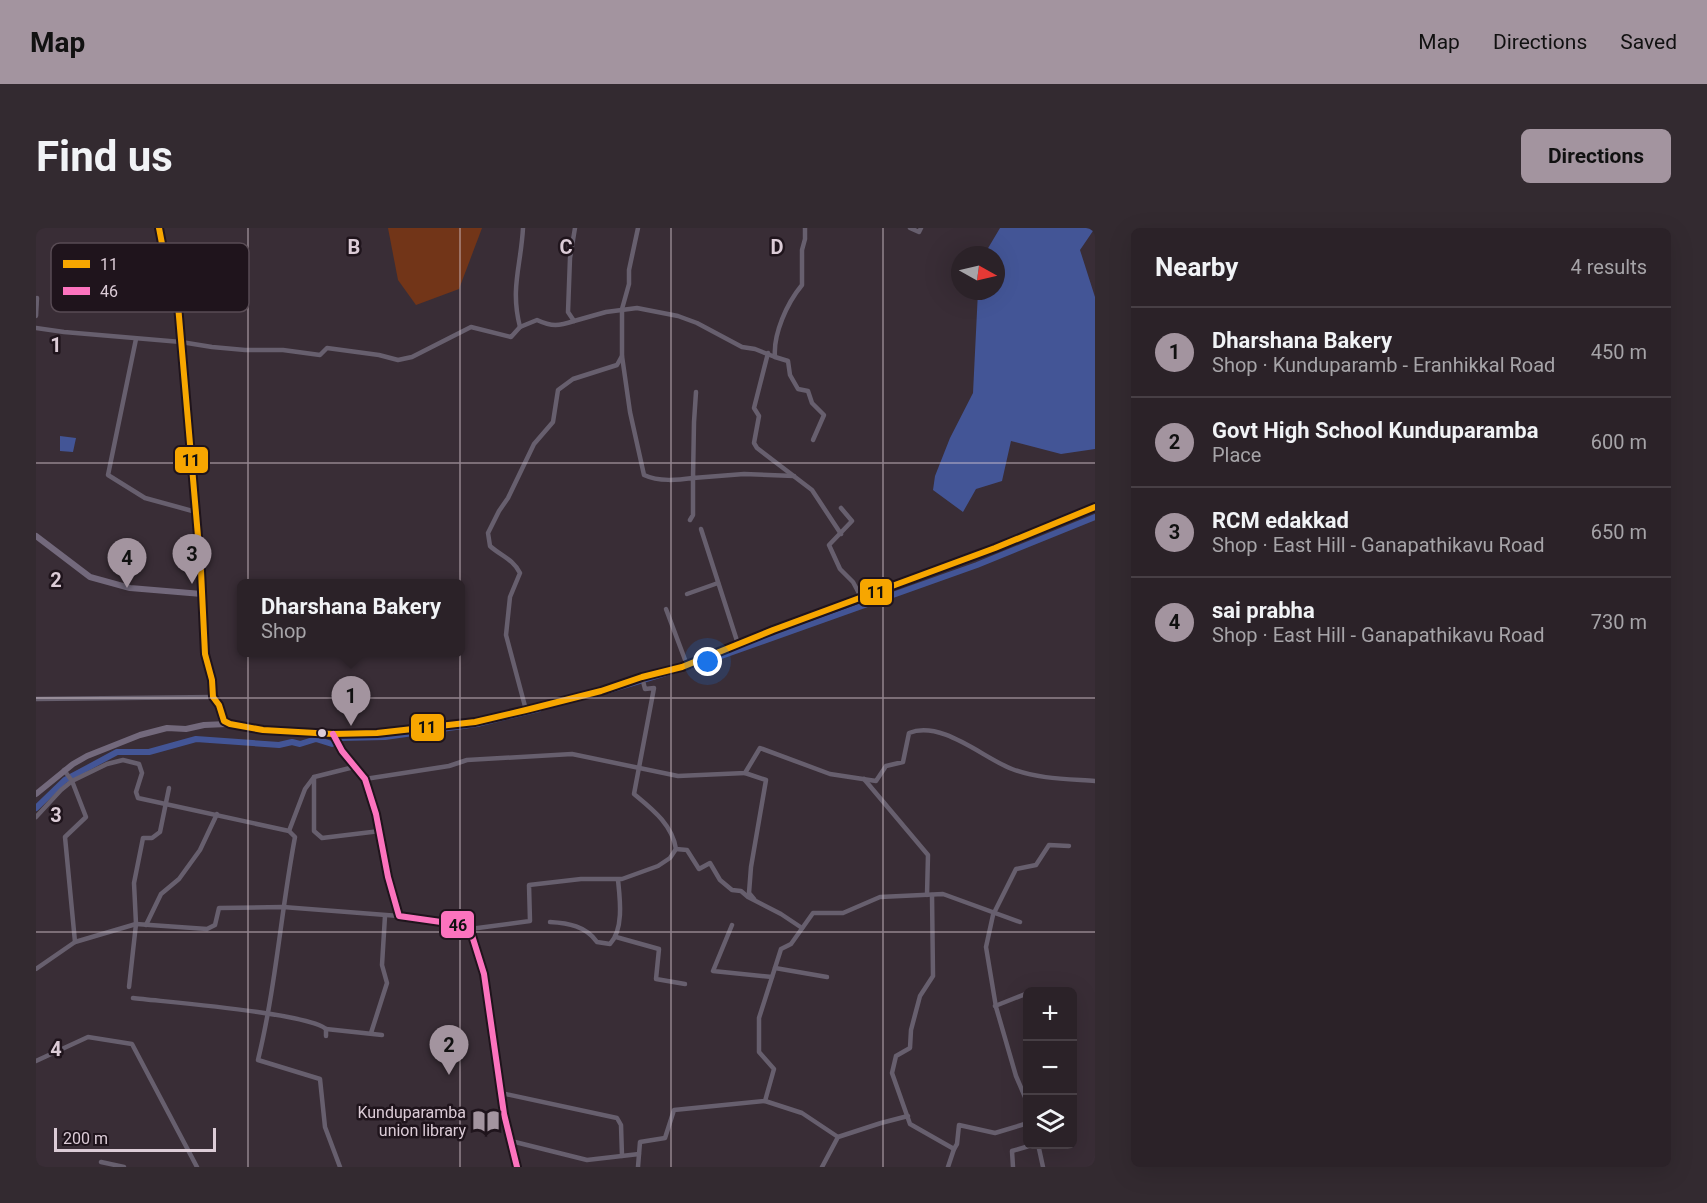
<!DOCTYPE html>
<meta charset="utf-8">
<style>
body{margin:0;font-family:Roboto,sans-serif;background:#332a30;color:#f1f3f6}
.controls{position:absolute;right:18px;bottom:18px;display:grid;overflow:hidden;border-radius:9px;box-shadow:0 6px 24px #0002}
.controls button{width:54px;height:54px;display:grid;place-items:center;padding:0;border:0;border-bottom:2px solid #473f45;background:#2b2228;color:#f1f3f6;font:30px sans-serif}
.compass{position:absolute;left:915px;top:18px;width:54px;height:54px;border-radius:50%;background:#2b2228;box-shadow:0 6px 24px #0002;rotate:98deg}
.scale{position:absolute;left:18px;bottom:15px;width:162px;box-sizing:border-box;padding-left:6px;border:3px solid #dcccd7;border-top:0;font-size:16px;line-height:21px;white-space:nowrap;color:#dcccd7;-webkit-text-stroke:4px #1f141c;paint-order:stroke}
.you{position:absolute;left:672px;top:434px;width:21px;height:21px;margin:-15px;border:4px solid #fff;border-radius:50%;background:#1a73e8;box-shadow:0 0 0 9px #1a73e833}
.badge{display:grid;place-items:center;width:39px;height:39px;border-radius:50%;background:#a3949f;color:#111;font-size:20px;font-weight:700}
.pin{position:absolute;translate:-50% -50px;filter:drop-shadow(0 2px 3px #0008)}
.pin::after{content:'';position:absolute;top:32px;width:21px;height:18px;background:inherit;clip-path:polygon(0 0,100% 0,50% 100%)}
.popup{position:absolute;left:201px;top:351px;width:228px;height:78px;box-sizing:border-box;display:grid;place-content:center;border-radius:9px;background:#2b2228;filter:drop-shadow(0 2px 4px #0005);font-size:20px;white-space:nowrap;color:#a6a4a8}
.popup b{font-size:22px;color:#f1f3f6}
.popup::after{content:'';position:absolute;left:50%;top:100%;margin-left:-12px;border:12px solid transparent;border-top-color:#2b2228}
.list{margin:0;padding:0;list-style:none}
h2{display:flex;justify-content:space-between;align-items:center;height:78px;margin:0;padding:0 24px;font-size:26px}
h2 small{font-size:20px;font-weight:400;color:#a6a4a8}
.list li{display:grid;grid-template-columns:39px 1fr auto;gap:18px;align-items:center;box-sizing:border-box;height:90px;padding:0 24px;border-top:2px solid #473f45}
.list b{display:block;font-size:22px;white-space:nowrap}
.list p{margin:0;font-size:20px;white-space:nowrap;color:#a6a4a8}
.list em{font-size:20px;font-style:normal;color:#a6a4a8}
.icon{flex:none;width:33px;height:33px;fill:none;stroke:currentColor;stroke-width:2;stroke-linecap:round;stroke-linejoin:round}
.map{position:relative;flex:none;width:1059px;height:939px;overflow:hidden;border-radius:9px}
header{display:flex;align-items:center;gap:36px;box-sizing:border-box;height:84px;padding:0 30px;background:#a3949f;color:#111}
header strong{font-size:28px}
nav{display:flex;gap:33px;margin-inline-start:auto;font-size:21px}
.intro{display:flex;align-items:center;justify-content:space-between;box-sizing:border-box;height:144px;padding:0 36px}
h1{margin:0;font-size:42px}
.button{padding:15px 27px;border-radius:9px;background:#a3949f;color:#111;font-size:21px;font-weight:700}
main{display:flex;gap:36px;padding:0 36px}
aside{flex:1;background:#2b2228;border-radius:9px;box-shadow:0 6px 24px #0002}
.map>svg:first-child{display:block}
</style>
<header>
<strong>Map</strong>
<nav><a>Map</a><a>Directions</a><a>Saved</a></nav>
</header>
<div class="intro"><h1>Find us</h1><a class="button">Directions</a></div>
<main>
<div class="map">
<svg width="1059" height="939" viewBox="0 0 1059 939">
<rect width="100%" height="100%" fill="#392d36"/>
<path fill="#723518" d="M 352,0 L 446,0 L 423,61 L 380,77 L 362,52 Z"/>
<g fill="#435596">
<path d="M 964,0 L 1059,0 L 1044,22 L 1059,69 L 1059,221 L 1025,226 L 975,213 L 966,253 L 940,261 L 927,284 L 897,262 L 899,248 L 914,210 L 937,165 L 942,63 L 960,63 L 960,27 L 948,27 Z"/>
<path d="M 24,208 L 40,210 L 37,224 L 24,223 Z"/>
</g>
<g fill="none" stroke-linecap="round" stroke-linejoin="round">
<g stroke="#435596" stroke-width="6">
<path d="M 571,463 L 674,432 L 941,337 L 1059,289"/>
<path d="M 0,580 L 29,552 L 81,524 L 113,524 L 160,511 L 243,517 L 256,514 L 264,516 L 280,511 L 296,516 L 302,510 L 349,509 L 441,496 L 503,481"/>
</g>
<g stroke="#675f6e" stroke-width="4.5">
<path d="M 539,0 L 534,30 L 532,84 L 538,93 L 570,84 L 601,80 L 642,88 L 661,95 L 706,119 L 719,121 L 739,129 C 737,106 751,75 766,57 L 766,22 L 769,11 L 769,0"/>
<path d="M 874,0 L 883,4 L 885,0"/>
<path d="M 20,30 L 18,45 L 103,61 L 133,52"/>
<path d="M 0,88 L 1,70"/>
<path d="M 484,99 C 474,60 485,38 487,0"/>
<path d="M 0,100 L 28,104 L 145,114 L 176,119 L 209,122 L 247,122 L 284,127 L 291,120 L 343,127 L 362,132 L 376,129 L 435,99 L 475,109 L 484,99 L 501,92 C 516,99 523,98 538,93"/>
<path d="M 100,111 L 72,247 L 109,270 L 160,284"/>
<path d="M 732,125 L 718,180 L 723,188 L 718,215 L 721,220 L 776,262 L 805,306"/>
<path d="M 586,128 L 594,184 L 608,247 C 623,254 642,252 657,250 L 657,287 L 654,292"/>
<path d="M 739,129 L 752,133 L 754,147 L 762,161 L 772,163 L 776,175 L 788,187 L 777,212"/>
<path d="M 660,164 L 658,194 L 657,250 L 708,246 L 758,248"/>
<path d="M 805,280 L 816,293 L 793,317 L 804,341 L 817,354 L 825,369"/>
<path d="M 665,301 L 702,416"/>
<path d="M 651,366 L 682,355"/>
<path d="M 630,381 L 651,437"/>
<path d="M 606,449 L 609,461 L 618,460 L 598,566 C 616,581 636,596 640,621 L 651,622 L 663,641 L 674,635 L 684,652 L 696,662 L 705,663 L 712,669 L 745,686 L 766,700"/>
<path d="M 0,471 L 177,469"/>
<path d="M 490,482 L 470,407 L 474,369 L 484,345 C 477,331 465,328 454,318 L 452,305 L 463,283 L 472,270 L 498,216 L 517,194 L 522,162 L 537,151 L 581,137 L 586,128 L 586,81 L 593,56 L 593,42 L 602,0"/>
<path d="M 297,506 L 341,505 L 439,494 L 525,474 L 585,457 L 606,449 L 646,439 L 737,402 L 959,320 L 1059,279"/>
<path d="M 709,545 L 730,552 L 715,639 L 713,665 L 718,671"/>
<path d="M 278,549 L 278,603 L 286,610 L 344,603"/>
<path d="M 329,551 L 413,538 L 431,532 L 536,526 L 642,548 L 709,545 L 724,520 L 794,546 L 840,553 L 850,538 L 867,534 L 873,505 C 906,492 947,530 976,541 C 1002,551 1032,551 1059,553"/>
<path d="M 828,551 L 892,627 L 891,667"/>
<path d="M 0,589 L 25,562 L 36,553 L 71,536 L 87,532 L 103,536 L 106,545 L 100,564 L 102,570 L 253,603 L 259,609 C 245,683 240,758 222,832 L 284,851 L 289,899 L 304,939"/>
<path d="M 253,603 L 269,561 L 278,549 L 318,539"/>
<path d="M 896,667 L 897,748 L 884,768 L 875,802 L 874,820 L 860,828 L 856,845 L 874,896 L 918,921 L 921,916 L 923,897 L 959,905 L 992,895"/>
<path d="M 514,694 C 532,695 550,698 561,714 L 574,716 C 588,701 584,671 582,652"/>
<path d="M 110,697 L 125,666 L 143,651 L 164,622 L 181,586"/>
<path d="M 696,697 L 677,743 L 736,749"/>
<path d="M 434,701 L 494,693 L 493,657 L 545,651 L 586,651 L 622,638 L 634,630 L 640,621"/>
<path d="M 580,709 L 623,721 L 620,751 L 649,756"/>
<path d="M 39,714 L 100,696 L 171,701 L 179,697 L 183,680 L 247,679 L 363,688"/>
<path d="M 739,740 L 791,749"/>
<path d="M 0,741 L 39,714 L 29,609 L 50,589 L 36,553 L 28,542"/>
<path d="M 93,759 L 100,696 L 98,655 L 107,610 L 116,610 L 124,604 L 133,560"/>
<path d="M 97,770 C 130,774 272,785 290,801 L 290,808"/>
<path d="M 959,778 L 992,765"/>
<path d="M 290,801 L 346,807"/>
<path d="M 335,805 L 351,755 L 346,737 L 349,688"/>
<path d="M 0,833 L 52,809 L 96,816 L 161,939"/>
<path d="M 465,865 L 581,890 L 585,897 L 586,928"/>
<path d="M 729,873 L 766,885 L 802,909"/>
<path d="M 992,876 L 980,848 L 960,779 L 950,719 L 957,687 L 980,641 L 1000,637 L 1013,617 L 1033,618"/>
<path d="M 475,913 L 551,932 L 603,926"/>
<path d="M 1002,916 L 1007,939"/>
<path d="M 65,934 L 88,939"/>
<path d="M 602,939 L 604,914 L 629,910 L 638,882 L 729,873 L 738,841 L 723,824 L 723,790 L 745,721 L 755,716 L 777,685 L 807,685 L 844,669 L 907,666 L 984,694"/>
<path d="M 786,939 L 802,909 L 845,895 L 872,888"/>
<path d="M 912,939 L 918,921"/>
<path d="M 977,939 L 976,923 L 1000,916"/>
</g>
<g stroke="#73697c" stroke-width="6">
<path d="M 123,0 L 133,52 L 142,77 L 165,343 L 169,426 L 176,452 L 177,469 L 183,477 L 188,493 C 214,506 267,504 297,506 L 306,523 L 329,551 L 340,586 L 352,649 L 363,688 L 419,696 L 434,701 L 448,746 L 468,886 L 481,939"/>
<path d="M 0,308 L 54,349 L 94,360 L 166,366"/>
<path d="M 0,566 L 37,536 L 51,528 L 104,507 L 131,500 L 150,501 L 168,497 L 191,496"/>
</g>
<defs>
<path id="bus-1" d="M 123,0 L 133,52 L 142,77 L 165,343 L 169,426 L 176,452 L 177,469 L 183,477 L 188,493 L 194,496 L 227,502 L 297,506 L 341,505 L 439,494 L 490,482 L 565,463 L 606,449 L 646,439 L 737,402 L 959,320 L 1059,279"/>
<path id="bus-2" d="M 297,506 L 306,523 L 329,551 L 340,586 L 352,649 L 363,688 L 419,696 L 434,701 L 448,746 L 468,886 L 481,939"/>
</defs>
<use href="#bus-1" stroke="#1f141c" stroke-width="10"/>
<use href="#bus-2" stroke="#1f141c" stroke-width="10"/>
<use href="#bus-1" stroke="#f7a600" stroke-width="6"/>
<use href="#bus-2" stroke="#fc73be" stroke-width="6"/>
</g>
<path fill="none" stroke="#dcccd7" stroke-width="1.5" stroke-opacity="0.55" d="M 212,0 L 212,939M 424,0 L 424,939M 635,0 L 635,939M 847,0 L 847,939M 0,235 L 1059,235M 0,470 L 1059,470M 0,704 L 1059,704"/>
<defs>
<symbol id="library-bare" viewBox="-9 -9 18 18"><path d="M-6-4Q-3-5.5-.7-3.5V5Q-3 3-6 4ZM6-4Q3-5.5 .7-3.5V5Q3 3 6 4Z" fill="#a3949f" stroke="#1f141c" stroke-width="2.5" paint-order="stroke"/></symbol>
</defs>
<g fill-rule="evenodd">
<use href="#library-bare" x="431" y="874" width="38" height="38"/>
</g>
<circle fill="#dcccd7" stroke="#1f141c" stroke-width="2" cx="286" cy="505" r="5"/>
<g text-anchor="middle" stroke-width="5" stroke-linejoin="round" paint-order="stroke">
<g font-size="16" fill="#dcccd7" stroke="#1f141c" text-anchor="end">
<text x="430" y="890">Kunduparamba<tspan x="430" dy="18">union library</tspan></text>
</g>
</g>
<rect x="15" y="15" width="198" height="69" rx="9" fill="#1f141c" stroke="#584b54" stroke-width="1.5"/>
<rect x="27" y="32" width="27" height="8" fill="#f7a600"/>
<rect x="27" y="59" width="27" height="8" fill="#fc73be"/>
<g font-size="16" fill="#dcccd7">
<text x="64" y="42">11</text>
<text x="64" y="69">46</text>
</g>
<g font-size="20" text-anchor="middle" font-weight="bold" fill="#dcccd7" stroke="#1f141c" stroke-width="5" stroke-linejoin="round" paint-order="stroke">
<text x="318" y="26">B</text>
<text x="530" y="26">C</text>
<text x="741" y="26">D</text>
<text x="20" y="124">1</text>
<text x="20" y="359">2</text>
<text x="20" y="594">3</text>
<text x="20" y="828">4</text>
</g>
<g stroke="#1f141c" stroke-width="2">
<rect x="138" y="218" width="35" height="28" rx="6" fill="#f7a600"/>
<rect x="823" y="350" width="34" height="28" rx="6" fill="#f7a600"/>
<rect x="374" y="485" width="35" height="29" rx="6" fill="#f7a600"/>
<rect x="404" y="682" width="35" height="29" rx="6" fill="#fc73be"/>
</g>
<g font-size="16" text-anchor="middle" font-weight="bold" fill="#111">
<text x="155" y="238">11</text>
<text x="840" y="370">11</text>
<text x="391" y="505">11</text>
<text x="422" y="703">46</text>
</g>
</svg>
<div class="controls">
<button>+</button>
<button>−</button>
<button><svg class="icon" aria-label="layers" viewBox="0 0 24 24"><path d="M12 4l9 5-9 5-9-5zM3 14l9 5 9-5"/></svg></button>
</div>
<svg class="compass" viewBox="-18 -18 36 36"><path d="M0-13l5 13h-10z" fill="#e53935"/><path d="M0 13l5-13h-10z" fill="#a6a4a8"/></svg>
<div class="scale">200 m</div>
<div class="you"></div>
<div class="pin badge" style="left:315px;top:498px">1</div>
<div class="popup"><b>Dharshana Bakery</b>Shop</div>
<div class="pin badge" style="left:413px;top:847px">2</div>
<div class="pin badge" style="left:156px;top:356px">3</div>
<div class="pin badge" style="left:91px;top:360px">4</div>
</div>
<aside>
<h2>Nearby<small>4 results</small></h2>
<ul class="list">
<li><span class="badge">1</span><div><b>Dharshana Bakery</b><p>Shop · Kunduparamb - Eranhikkal Road</p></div><em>450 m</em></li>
<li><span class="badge">2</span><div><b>Govt High School Kunduparamba</b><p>Place</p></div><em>600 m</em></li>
<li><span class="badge">3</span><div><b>RCM edakkad</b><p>Shop · East Hill - Ganapathikavu Road</p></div><em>650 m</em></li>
<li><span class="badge">4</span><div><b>sai prabha</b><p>Shop · East Hill - Ganapathikavu Road</p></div><em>730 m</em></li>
</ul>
</aside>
</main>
